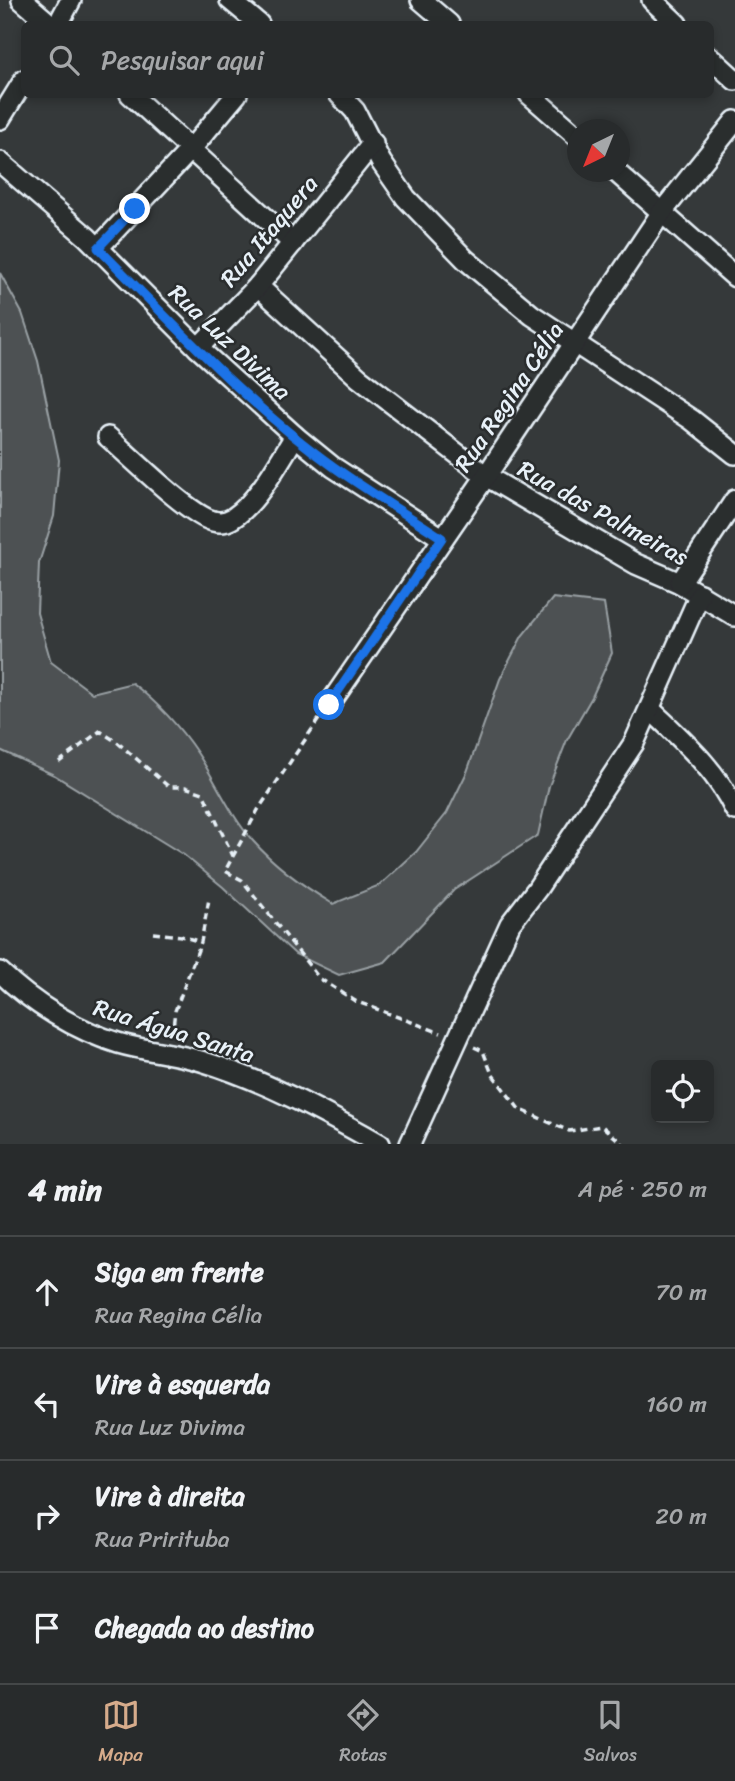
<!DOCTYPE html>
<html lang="pt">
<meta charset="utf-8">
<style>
body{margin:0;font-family:Sriracha,sans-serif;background:#343738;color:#f1f3f6}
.controls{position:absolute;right:21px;bottom:21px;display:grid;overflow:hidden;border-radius:10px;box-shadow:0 4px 10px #0003}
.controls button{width:63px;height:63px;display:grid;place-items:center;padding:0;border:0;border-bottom:2px solid #444748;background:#282b2c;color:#f1f3f6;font:35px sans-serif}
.compass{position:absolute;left:567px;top:119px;width:63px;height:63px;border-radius:50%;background:#282b2c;box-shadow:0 4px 10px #0003;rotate:223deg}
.stop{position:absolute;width:21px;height:21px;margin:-16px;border:5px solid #1a73e8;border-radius:50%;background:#fff}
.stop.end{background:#1a73e8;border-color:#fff;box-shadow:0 2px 7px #0008}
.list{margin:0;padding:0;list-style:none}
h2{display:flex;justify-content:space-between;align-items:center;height:91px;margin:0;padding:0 28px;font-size:30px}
h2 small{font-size:23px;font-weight:400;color:#a5a7a9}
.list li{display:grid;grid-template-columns:46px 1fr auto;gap:21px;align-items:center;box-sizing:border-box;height:112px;padding:0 28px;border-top:2px solid #444748}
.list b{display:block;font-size:26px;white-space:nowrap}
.list p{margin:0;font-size:23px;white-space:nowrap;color:#a5a7a9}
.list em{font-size:23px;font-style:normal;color:#a5a7a9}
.icon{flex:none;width:38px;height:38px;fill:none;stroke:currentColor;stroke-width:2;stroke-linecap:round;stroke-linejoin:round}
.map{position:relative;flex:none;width:735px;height:1144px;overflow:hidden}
.search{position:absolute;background:#282b2c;box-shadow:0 4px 10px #0003;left:21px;right:21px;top:21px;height:77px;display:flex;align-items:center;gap:18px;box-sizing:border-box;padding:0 24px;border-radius:10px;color:#a5a7a9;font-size:26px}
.sheet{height:539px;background:#282b2c}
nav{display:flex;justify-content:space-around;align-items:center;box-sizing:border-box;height:98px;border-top:2px solid #444748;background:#282b2c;font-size:19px;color:#a5a7a9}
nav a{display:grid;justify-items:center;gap:4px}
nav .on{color:#d6ab8b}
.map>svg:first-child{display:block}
</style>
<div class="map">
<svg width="735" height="1144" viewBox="0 0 735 1144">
<rect width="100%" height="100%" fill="#35393a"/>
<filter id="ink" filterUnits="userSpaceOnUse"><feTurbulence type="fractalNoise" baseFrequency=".0143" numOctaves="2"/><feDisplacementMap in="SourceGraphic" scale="14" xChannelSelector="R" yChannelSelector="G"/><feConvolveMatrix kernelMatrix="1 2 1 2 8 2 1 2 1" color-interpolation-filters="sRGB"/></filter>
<g filter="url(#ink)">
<path fill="#4d5152" stroke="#9aa1a5" stroke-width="2" d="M 0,273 L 22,313 L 38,361 L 59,460 L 54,516 L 39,563 L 37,613 L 51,662 L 92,693 L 132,683 C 158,703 180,727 198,754 C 217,783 230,815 253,841 C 276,867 303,886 333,904 L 380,885 L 416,852 L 447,813 L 467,772 L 500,679 L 522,636 L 553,598 L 604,604 L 612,653 L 592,697 L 567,740 L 549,786 L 538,835 L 454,890 L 385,962 L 339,975 L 295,954 L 223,887 L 184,855 L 54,775 L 0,750 Z"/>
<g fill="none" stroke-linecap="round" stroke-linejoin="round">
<defs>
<g id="street">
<path d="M 22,0 L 50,24"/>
<path d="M 230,0 L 259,24"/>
<path d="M 421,0 L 449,24"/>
<path d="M 652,0 L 677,24"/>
<path d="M 58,24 L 71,0"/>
<path d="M 710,57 L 735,80"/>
<path d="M 130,94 L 293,243"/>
<path d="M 339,94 L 355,111 L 381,162 L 406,198 L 466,260 L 532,315 L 692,420 L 735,454"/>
<path d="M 529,94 L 578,137"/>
<path d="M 0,119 L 24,80"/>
<path d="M 0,162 L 87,237 L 198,348 L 295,436 L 333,467 L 442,538"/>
<path d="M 616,172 L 735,277"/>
<path d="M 98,248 L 191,149 L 237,94"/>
<path d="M 258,286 L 359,378 L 486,476 L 636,564 L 680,583 L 735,616"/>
<path d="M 198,348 L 258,286 L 373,143"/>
<path d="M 108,437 C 130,456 189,515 213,521 C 220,523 227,522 233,518 C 257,503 280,460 295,436"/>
<path d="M 680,583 L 735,500"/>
<path d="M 329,705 L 486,476 L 662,212 L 735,121"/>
<path d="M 650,709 C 683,741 716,769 735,810"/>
<path d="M 0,972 C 32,1003 75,1030 118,1043 C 145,1051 174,1053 201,1061 C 264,1080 323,1112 380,1144"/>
<path d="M 410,1144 L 510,924 L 537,889 L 634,743 L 700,594"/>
</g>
</defs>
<use href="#street" stroke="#e8f1f8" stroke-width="24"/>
<g stroke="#e8f1f8" stroke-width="3.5" stroke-dasharray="7 5" stroke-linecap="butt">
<path d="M 319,719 L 258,810 L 225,871 L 242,880 L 319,978 L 355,1001 L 441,1033"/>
<path d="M 59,762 L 100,731 L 117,742 L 169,787 L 185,787 L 203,793 L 233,856"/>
<path d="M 153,933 L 181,936 L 201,942"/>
<path d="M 172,1035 L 175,1011 L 201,942 L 209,899"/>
<path d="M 474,1047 L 483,1051 L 492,1074 L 519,1109 L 569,1131 L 602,1126 L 623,1144"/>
</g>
<use href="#street" stroke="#2a2d2e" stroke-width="19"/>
</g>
</g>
<g fill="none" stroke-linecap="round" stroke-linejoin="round" filter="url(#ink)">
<path stroke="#1a73e8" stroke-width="9" d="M 135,209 L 98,248 C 173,323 247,405 334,467 C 369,492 406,514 442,538 L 329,705"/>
</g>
<g text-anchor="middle" stroke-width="5" stroke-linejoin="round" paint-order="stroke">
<g font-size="24" fill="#e8f1f8" stroke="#2a2d2e">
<text transform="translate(269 231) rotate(-50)" y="8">Rua Itaquera</text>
<text transform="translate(230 342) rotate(43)" y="8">Rua Luz Divima</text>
<text transform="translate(509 397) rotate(-56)" y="8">Rua Regina Célia</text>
<text transform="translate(603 513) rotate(29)" y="8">Rua das Palmeiras</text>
<text transform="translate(174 1031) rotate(17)" y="8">Rua Água Santa</text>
</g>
</g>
</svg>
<div class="controls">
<button><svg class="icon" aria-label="locate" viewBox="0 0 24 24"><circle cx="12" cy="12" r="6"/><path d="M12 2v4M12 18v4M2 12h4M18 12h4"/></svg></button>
</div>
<svg class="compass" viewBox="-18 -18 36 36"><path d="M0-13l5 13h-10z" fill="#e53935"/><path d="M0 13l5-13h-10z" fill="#a5a7a9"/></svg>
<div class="stop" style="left:329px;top:705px"></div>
<div class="stop end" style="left:135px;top:209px"></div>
<div class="search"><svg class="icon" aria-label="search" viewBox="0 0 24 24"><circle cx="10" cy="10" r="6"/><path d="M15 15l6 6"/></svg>Pesquisar aqui</div>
</div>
<section class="sheet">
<h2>4 min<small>A pé · 250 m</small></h2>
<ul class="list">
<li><svg class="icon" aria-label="ahead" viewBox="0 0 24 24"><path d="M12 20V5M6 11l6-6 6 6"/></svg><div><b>Siga em frente</b><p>Rua Regina Célia</p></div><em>70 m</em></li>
<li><svg class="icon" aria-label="left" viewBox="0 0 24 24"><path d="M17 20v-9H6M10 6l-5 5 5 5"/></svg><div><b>Vire à esquerda</b><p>Rua Luz Divima</p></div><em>160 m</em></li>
<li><svg class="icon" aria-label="right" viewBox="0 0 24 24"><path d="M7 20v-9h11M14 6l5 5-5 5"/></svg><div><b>Vire à direita</b><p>Rua Prirituba</p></div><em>20 m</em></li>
<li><svg class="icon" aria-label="arrive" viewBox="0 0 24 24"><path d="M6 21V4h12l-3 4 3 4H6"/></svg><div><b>Chegada ao destino</b></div></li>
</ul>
</section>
<nav>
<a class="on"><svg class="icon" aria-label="map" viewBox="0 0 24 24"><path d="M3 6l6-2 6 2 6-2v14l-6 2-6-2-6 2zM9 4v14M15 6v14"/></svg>Mapa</a>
<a><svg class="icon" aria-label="directions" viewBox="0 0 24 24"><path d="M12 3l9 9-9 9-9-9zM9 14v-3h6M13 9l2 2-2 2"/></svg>Rotas</a>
<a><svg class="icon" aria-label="saved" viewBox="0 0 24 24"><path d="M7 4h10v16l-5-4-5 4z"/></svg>Salvos</a>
</nav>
